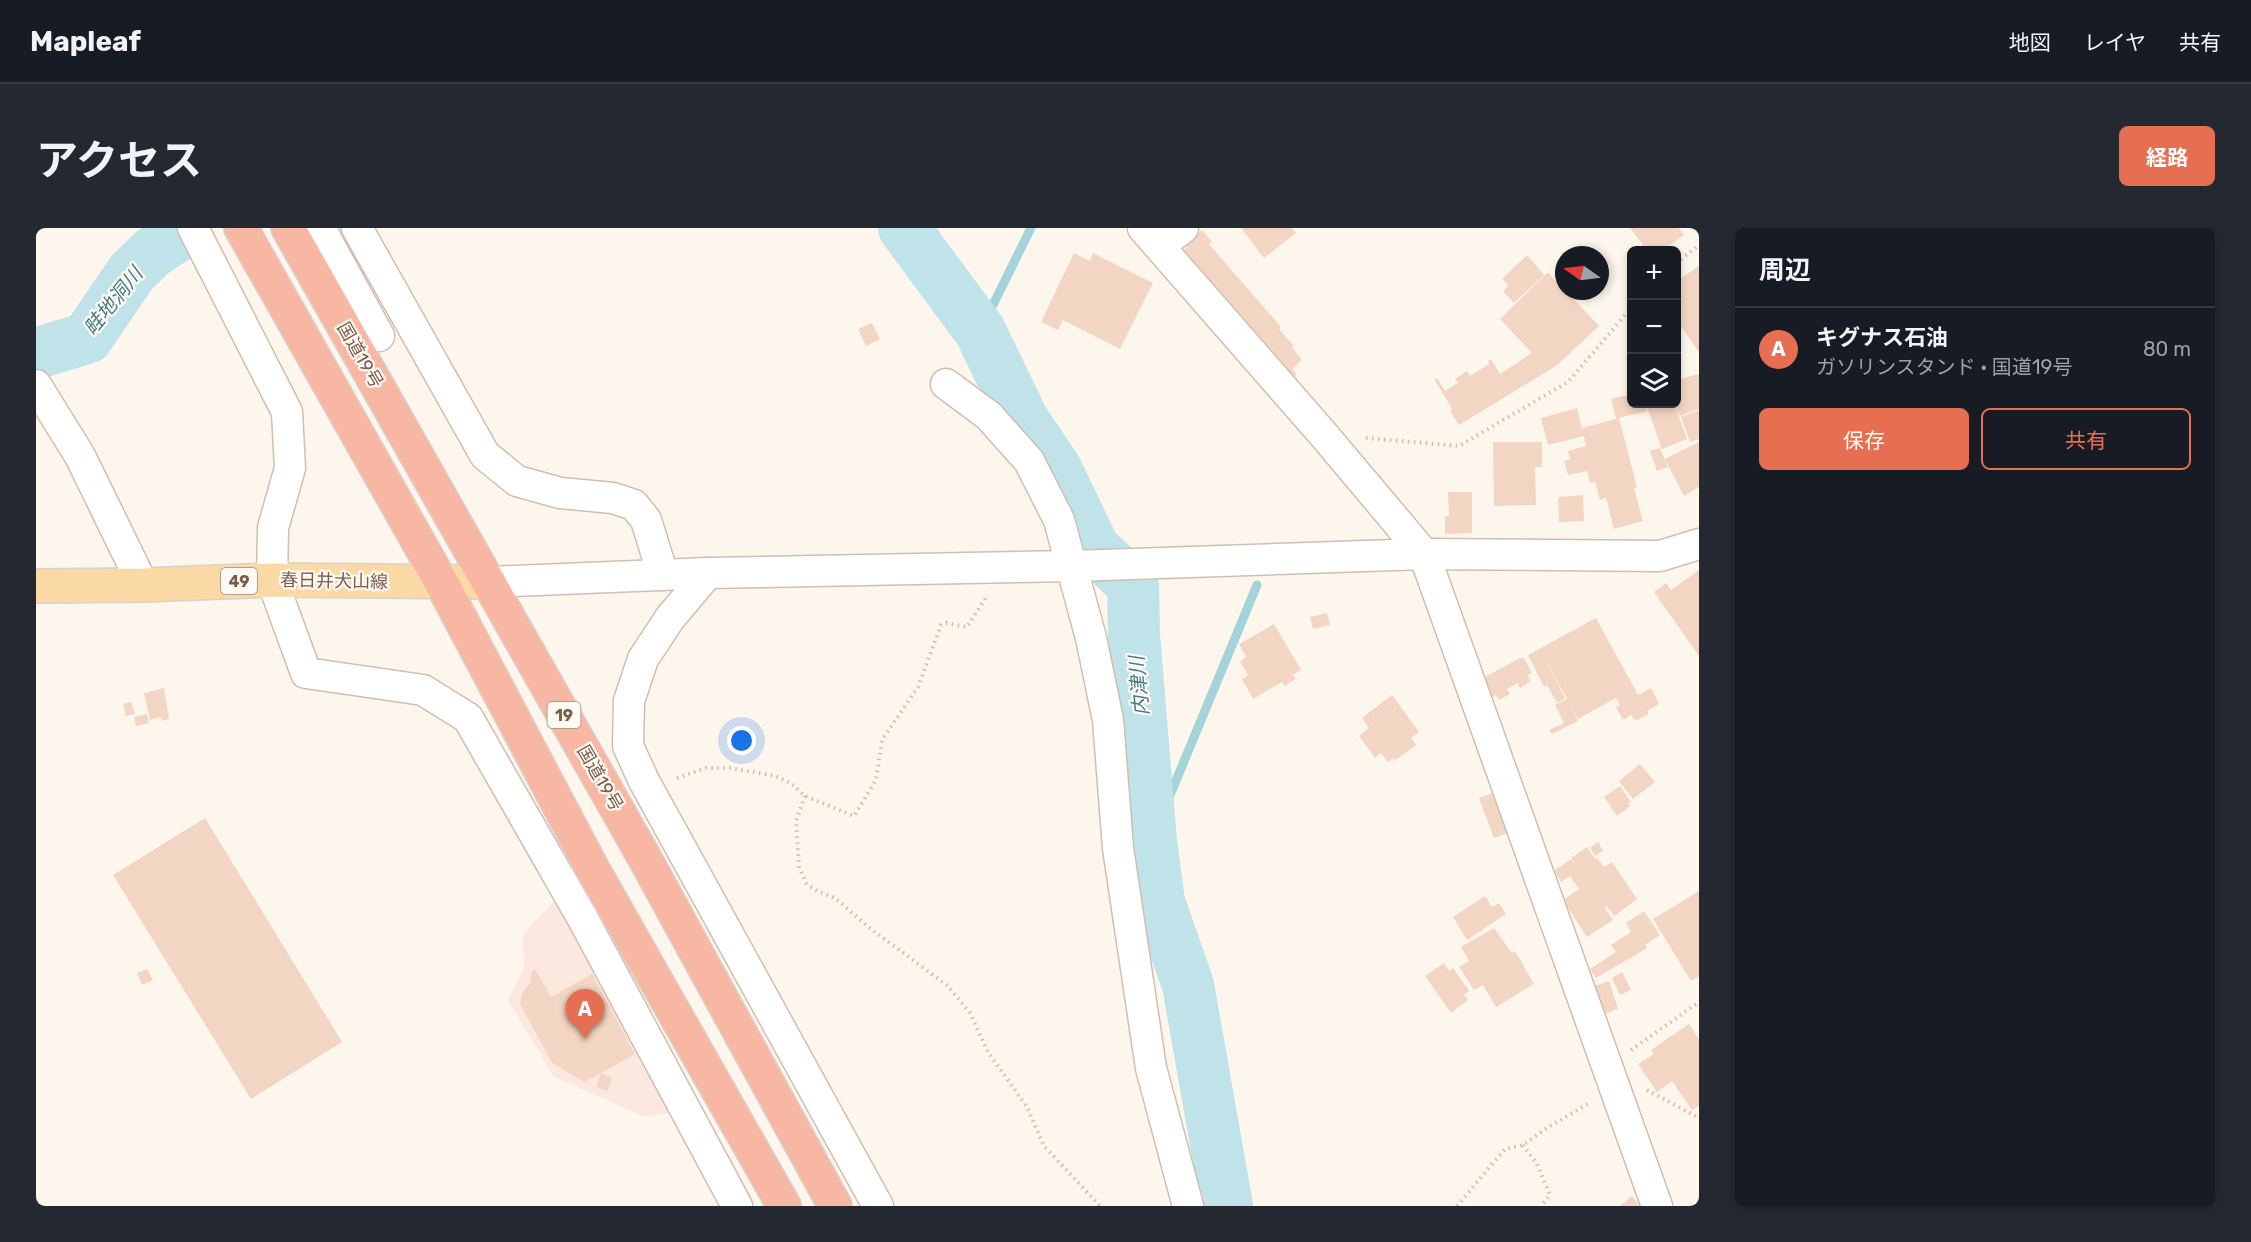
<!DOCTYPE html>
<html lang="ja">
<meta charset="utf-8">
<style>
body{margin:0;font-family:Rubik,"Noto Sans JP",sans-serif;background:#242831;color:#f1f3f6}
.controls{position:absolute;right:18px;top:18px;display:grid;overflow:hidden;border-radius:9px;box-shadow:0 3px 9px #0003}
.controls button{width:54px;height:54px;display:grid;place-items:center;padding:0;border:0;border-bottom:2px solid #363941;background:#171b24;color:#f1f3f6;font:30px sans-serif}
.compass{position:absolute;left:1519px;top:18px;width:54px;height:54px;border-radius:50%;background:#171b24;box-shadow:0 3px 9px #0003;rotate:284deg}
.you{position:absolute;left:706px;top:513px;width:21px;height:21px;margin:-15px;border:4px solid #fff;border-radius:50%;background:#1a73e8;box-shadow:0 0 0 9px #1a73e833}
.badge{display:grid;place-items:center;width:39px;height:39px;border-radius:50%;background:#e76f51;color:#fff;font-size:20px;font-weight:700}
.pin{position:absolute;translate:-50% -50px;filter:drop-shadow(0 2px 3px #0008)}
.pin::after{content:'';position:absolute;top:32px;width:21px;height:18px;background:inherit;clip-path:polygon(0 0,100% 0,50% 100%)}
.list{margin:0;padding:0;list-style:none}
h2{display:flex;justify-content:space-between;align-items:center;height:78px;margin:0;padding:0 24px;font-size:26px}
h2 small{font-size:20px;font-weight:400;color:#9ea1a6}
.list li{display:grid;grid-template-columns:39px 1fr auto;gap:18px;align-items:center;box-sizing:border-box;height:84px;padding:0 24px;border-top:2px solid #363941}
.list b{display:block;font-size:22px;white-space:nowrap}
.list p{margin:0;font-size:20px;white-space:nowrap;color:#9ea1a6}
.list em{font-size:20px;font-style:normal;color:#9ea1a6}
.actions{display:flex;gap:12px;padding:18px 24px}
.actions a{flex:1;padding:14px 0;border:2px solid #e76f51;border-radius:9px;text-align:center;font-size:21px;color:#e76f51}
.actions .main{background:#e76f51;color:#fff}
.icon{flex:none;width:33px;height:33px;fill:none;stroke:currentColor;stroke-width:2;stroke-linecap:round;stroke-linejoin:round}
.map{position:relative;flex:none;width:1663px;height:978px;overflow:hidden;border-radius:9px}
header{display:flex;align-items:center;gap:36px;box-sizing:border-box;height:84px;padding:0 30px;background:#171b24;border-bottom:2px solid #363941}
header strong{font-size:28px}
nav{display:flex;gap:33px;margin-inline-start:auto;font-size:21px}
.intro{display:flex;align-items:center;justify-content:space-between;box-sizing:border-box;height:144px;padding:0 36px}
h1{margin:0;font-size:42px}
.button{padding:15px 27px;border-radius:9px;background:#e76f51;color:#fff;font-size:21px;font-weight:700}
main{display:flex;gap:36px;padding:0 36px}
aside{flex:1;background:#171b24;border-radius:9px;box-shadow:0 3px 9px #0003}
.map>svg:first-child{display:block}
</style>
<header>
<strong>Mapleaf</strong>
<nav><a>地図</a><a>レイヤ</a><a>共有</a></nav>
</header>
<div class="intro"><h1>アクセス</h1><a class="button">経路</a></div>
<main>
<div class="map">
<svg width="1663" height="978" viewBox="0 0 1663 978">
<rect width="100%" height="100%" fill="#fdf6ec"/>
<path fill="#fde8e0" d="M 522,669 L 645,884 L 607,888 L 518,849 L 472,772 L 488,740 L 487,706 Z"/>
<g fill="none" stroke-linecap="round" stroke-linejoin="round">
<g stroke="#a5d3da" stroke-width="9">
<path d="M 944,103 L 995,0"/>
<path d="M 1115,613 L 1221,357"/>
</g>
<g stroke="#bfe3e8" stroke-width="52">
<path d="M 868,0 L 944,103 L 987,192 L 1020,241 L 1058,320 L 1097,357 L 1098,407 L 1115,613 L 1123,674 L 1152,757 L 1191,978"/>
<path d="M 2,125 L 51,110 L 96,44 L 117,24 L 144,6"/>
</g>
</g>
<g fill="#f3d5c3">
<path d="M 1205,0 L 1256,0 L 1260,5 L 1228,30 Z"/>
<path d="M 1594,0 L 1643,0 L 1648,7 L 1627,22 L 1611,22 Z"/>
<path d="M 1166,2 L 1176,14 L 1173,16 L 1245,99 L 1243,101 L 1258,118 L 1256,119 L 1266,132 L 1256,141 L 1261,146 L 1256,151 L 1151,30 L 1153,28 L 1148,22 L 1151,20 L 1149,17 Z"/>
<path d="M 1038,25 L 1054,33 L 1057,25 L 1117,55 L 1084,121 L 1027,92 L 1022,102 L 1005,94 Z"/>
<path d="M 1491,27 L 1508,47 L 1478,75 L 1467,63 L 1472,58 L 1466,51 Z"/>
<path d="M 1663,38 L 1663,124 L 1640,91 L 1640,48 L 1643,46 L 1645,50 Z"/>
<path d="M 1512,44 L 1528,63 L 1530,63 L 1563,98 L 1520,138 L 1423,197 L 1414,183 L 1416,182 L 1414,177 L 1398,151 L 1401,150 L 1409,163 L 1422,155 L 1419,151 L 1431,143 L 1434,148 L 1453,136 L 1452,133 L 1455,131 L 1464,146 L 1496,125 L 1464,91 Z"/>
<path d="M 836,95 L 844,111 L 830,118 L 822,101 Z"/>
<path d="M 1663,146 L 1663,181 L 1644,188 L 1640,181 L 1651,211 L 1626,221 L 1610,176 L 1640,176 L 1640,152 Z"/>
<path d="M 1596,166 L 1596,176 L 1609,176 L 1611,183 L 1583,190 L 1601,259 L 1598,260 L 1607,293 L 1578,301 L 1570,270 L 1564,272 L 1559,254 L 1554,255 L 1551,243 L 1532,247 L 1528,233 L 1534,232 L 1532,223 L 1550,218 L 1548,208 L 1512,217 L 1505,190 L 1541,180 L 1546,200 L 1580,191 L 1575,171 Z"/>
<path d="M 1663,182 L 1663,211 L 1654,214 L 1645,189 Z"/>
<path d="M 1457,214 L 1506,214 L 1506,239 L 1499,239 L 1500,277 L 1458,278 Z"/>
<path d="M 1663,214 L 1663,259 L 1648,268 L 1629,231 Z"/>
<path d="M 1624,220 L 1632,239 L 1621,243 L 1614,223 Z"/>
<path d="M 1412,264 L 1436,264 L 1436,305 L 1409,306 L 1409,288 L 1413,288 Z"/>
<path d="M 1547,267 L 1548,293 L 1523,294 L 1522,269 Z"/>
<path d="M 1663,342 L 1663,428 L 1618,364 L 1630,355 L 1635,362 Z"/>
<path d="M 1291,385 L 1294,397 L 1277,401 L 1274,389 Z"/>
<path d="M 1560,390 L 1602,467 L 1615,460 L 1623,476 L 1611,483 L 1613,486 L 1599,493 L 1595,487 L 1587,492 L 1580,479 L 1584,477 L 1580,470 L 1542,491 L 1534,476 L 1542,493 L 1516,506 L 1513,502 L 1528,495 L 1519,477 L 1531,471 L 1507,427 L 1529,470 L 1521,475 L 1511,457 L 1508,459 L 1492,427 Z"/>
<path d="M 1238,396 L 1265,442 L 1257,447 L 1260,451 L 1248,458 L 1246,454 L 1217,471 L 1206,451 L 1212,447 L 1204,434 L 1210,429 L 1203,416 Z"/>
<path d="M 1484,430 L 1488,430 L 1496,445 L 1492,447 L 1494,454 L 1484,460 L 1482,455 L 1471,461 L 1474,466 L 1463,472 L 1460,467 L 1452,471 L 1443,452 Z"/>
<path d="M 128,460 L 133,491 L 126,493 L 125,489 L 114,492 L 108,465 Z"/>
<path d="M 1356,467 L 1383,504 L 1375,510 L 1380,517 L 1358,533 L 1357,530 L 1352,534 L 1345,525 L 1339,530 L 1323,508 L 1333,500 L 1326,490 Z"/>
<path d="M 95,474 L 99,486 L 90,488 L 87,476 Z"/>
<path d="M 111,486 L 113,495 L 100,498 L 98,489 Z"/>
<path d="M 1604,536 L 1619,554 L 1597,571 L 1583,553 Z"/>
<path d="M 1584,558 L 1595,574 L 1592,575 L 1594,578 L 1581,588 L 1568,569 Z"/>
<path d="M 1462,563 L 1477,603 L 1458,610 L 1443,570 Z"/>
<path d="M 169,590 L 306,814 L 215,871 L 77,647 Z"/>
<path d="M 1562,614 L 1567,623 L 1559,628 L 1554,620 Z"/>
<path d="M 1551,619 L 1559,631 L 1561,630 L 1568,639 L 1576,634 L 1601,671 L 1578,688 L 1571,678 L 1569,680 L 1577,692 L 1551,709 L 1527,672 L 1543,661 L 1534,648 L 1525,654 L 1518,643 L 1535,631 L 1543,642 L 1535,630 Z"/>
<path d="M 1663,663 L 1663,748 L 1655,753 L 1617,691 Z"/>
<path d="M 1449,668 L 1456,679 L 1463,675 L 1470,686 L 1431,712 L 1417,689 Z"/>
<path d="M 1608,683 L 1624,707 L 1609,717 L 1611,720 L 1560,750 L 1554,741 L 1580,724 L 1575,717 L 1595,704 L 1590,695 Z"/>
<path d="M 1458,700 L 1476,725 L 1479,723 L 1498,756 L 1460,779 L 1447,757 L 1438,762 L 1423,739 L 1433,733 L 1425,719 Z"/>
<path d="M 1408,735 L 1413,743 L 1417,740 L 1433,763 L 1428,767 L 1432,772 L 1415,785 L 1389,748 Z"/>
<path d="M 111,741 L 117,752 L 106,757 L 101,745 Z"/>
<path d="M 499,741 L 515,769 L 556,746 L 599,826 L 565,845 L 576,850 L 571,863 L 560,859 L 565,845 L 548,854 L 516,835 L 484,776 L 486,766 L 494,755 L 496,743 Z"/>
<path d="M 1586,744 L 1595,762 L 1584,767 L 1576,750 Z"/>
<path d="M 1573,753 L 1582,781 L 1568,786 L 1559,758 Z"/>
<path d="M 1653,796 L 1663,811 L 1663,878 L 1656,882 L 1636,853 L 1621,864 L 1602,836 L 1618,826 L 1615,822 Z"/>
<path d="M 1596,968 L 1604,978 L 1584,978 Z"/>
</g>
<g fill="none" stroke-linecap="round" stroke-linejoin="round">
<defs>
<g id="minor">
<path d="M 157,0 L 251,184 L 254,240 L 237,300 L 236,352 L 270,445 L 387,462 L 432,490 L 547,691 L 701,978"/>
<path d="M 284,0 L 343,108"/>
<path d="M 321,0 L 449,227 L 481,253 L 524,265 L 577,270 L 598,277 L 610,292 L 627,347"/>
<path d="M 1107,0 L 1287,206 L 1388,326 L 1621,978"/>
<path d="M 1123,18 L 1147,0"/>
<path d="M 910,156 L 953,188 L 993,233 L 1023,292 L 1055,410 L 1072,492 L 1082,620 L 1115,840 L 1152,978"/>
<path d="M 0,157 L 44,228 L 107,357"/>
<path d="M 672,345 L 634,390 L 607,431 L 593,473 L 592,518 L 608,553 L 842,978"/>
<path d="M 453,354 L 672,345 L 1037,338 L 1388,326 L 1624,328 L 1663,316"/>
</g>
<path id="major" d="M 0,358 L 107,357 L 236,352 L 453,354"/>
<g id="highway">
<path d="M 205,0 L 405,354 L 556,640 L 748,978"/>
<path d="M 252,0 L 608,629 L 799,978"/>
</g>
</defs>
<use href="#minor" stroke="#d1beb0" stroke-width="33"/>
<use href="#major" stroke="#dad1cd" stroke-width="36"/>
<use href="#highway" stroke="#dad1cd" stroke-width="36"/>
<g stroke="#d9b8a5" stroke-width="4" stroke-dasharray="1.5 4.5" stroke-linecap="butt">
<path d="M 1640,35 L 1663,17"/>
<path d="M 1330,210 L 1423,218 L 1532,154 L 1596,79"/>
<path d="M 641,550 L 670,540 L 694,540 L 740,548 L 756,556 L 769,568 L 818,588 L 840,552 L 846,512 L 882,459 L 905,397 L 910,395 L 931,399 L 951,368"/>
<path d="M 769,568 L 760,593 L 763,639 L 770,655 L 781,663 L 799,670 L 835,701 L 912,758 L 934,785 L 952,824 L 991,879 L 1008,918 L 1064,978"/>
<path d="M 1595,822 L 1663,774"/>
<path d="M 1611,862 L 1663,890"/>
<path d="M 1487,917 L 1501,936 L 1514,967 L 1505,978"/>
<path d="M 1421,978 L 1469,921 L 1487,917 L 1511,900 L 1555,874"/>
</g>
<use href="#minor" stroke="#fff" stroke-width="30"/>
<use href="#major" stroke="#fbd9a5" stroke-width="33"/>
<use href="#highway" stroke="#f7b7a3" stroke-width="33"/>
</g>
<g text-anchor="middle" stroke-width="4.5" stroke-linejoin="round" paint-order="stroke">
<g fill="#fffaf3" stroke="#a28b7f" stroke-width="1.5">
<rect x="185" y="340" width="36" height="26" rx="4.5"/>
<rect x="511.5" y="474" width="33" height="26" rx="4.5"/>
</g>
<g font-size="16" font-weight="bold" fill="#7a5c4d">
<text x="203" y="359">49</text>
<text x="528" y="493">19</text>
</g>
<g font-size="18" fill="#7a5c4d" stroke="#fffaf3">
<text transform="translate(324 127) rotate(60)" y="6">国道19号</text>
<text transform="translate(298 353) rotate(1)" y="6">春日井犬山線</text>
<text transform="translate(564 550) rotate(60)" y="6">国道19号</text>
</g>
<g font-size="20" font-style="italic" fill="#437c86" stroke="#fffaf3">
<text transform="translate(77 73) rotate(-51)" y="7">畦地洞川</text>
<text transform="translate(1103 458) rotate(-95)" y="7">内津川</text>
</g>
</g>
</svg>
<div class="controls">
<button>+</button>
<button>−</button>
<button><svg class="icon" aria-label="layers" viewBox="0 0 24 24"><path d="M12 4l9 5-9 5-9-5zM3 14l9 5 9-5"/></svg></button>
</div>
<svg class="compass" viewBox="-18 -18 36 36"><path d="M0-13l5 13h-10z" fill="#e53935"/><path d="M0 13l5-13h-10z" fill="#9ea1a6"/></svg>
<div class="you"></div>
<div class="pin badge" style="left:549px;top:811px">A</div>
</div>
<aside>
<h2>周辺<small></small></h2>
<ul class="list">
<li><span class="badge">A</span><div><b>キグナス石油</b><p>ガソリンスタンド · 国道19号</p></div><em>80 m</em></li>
</ul>
<div class="actions"><a class="main">保存</a><a>共有</a></div>
</aside>
</main>
